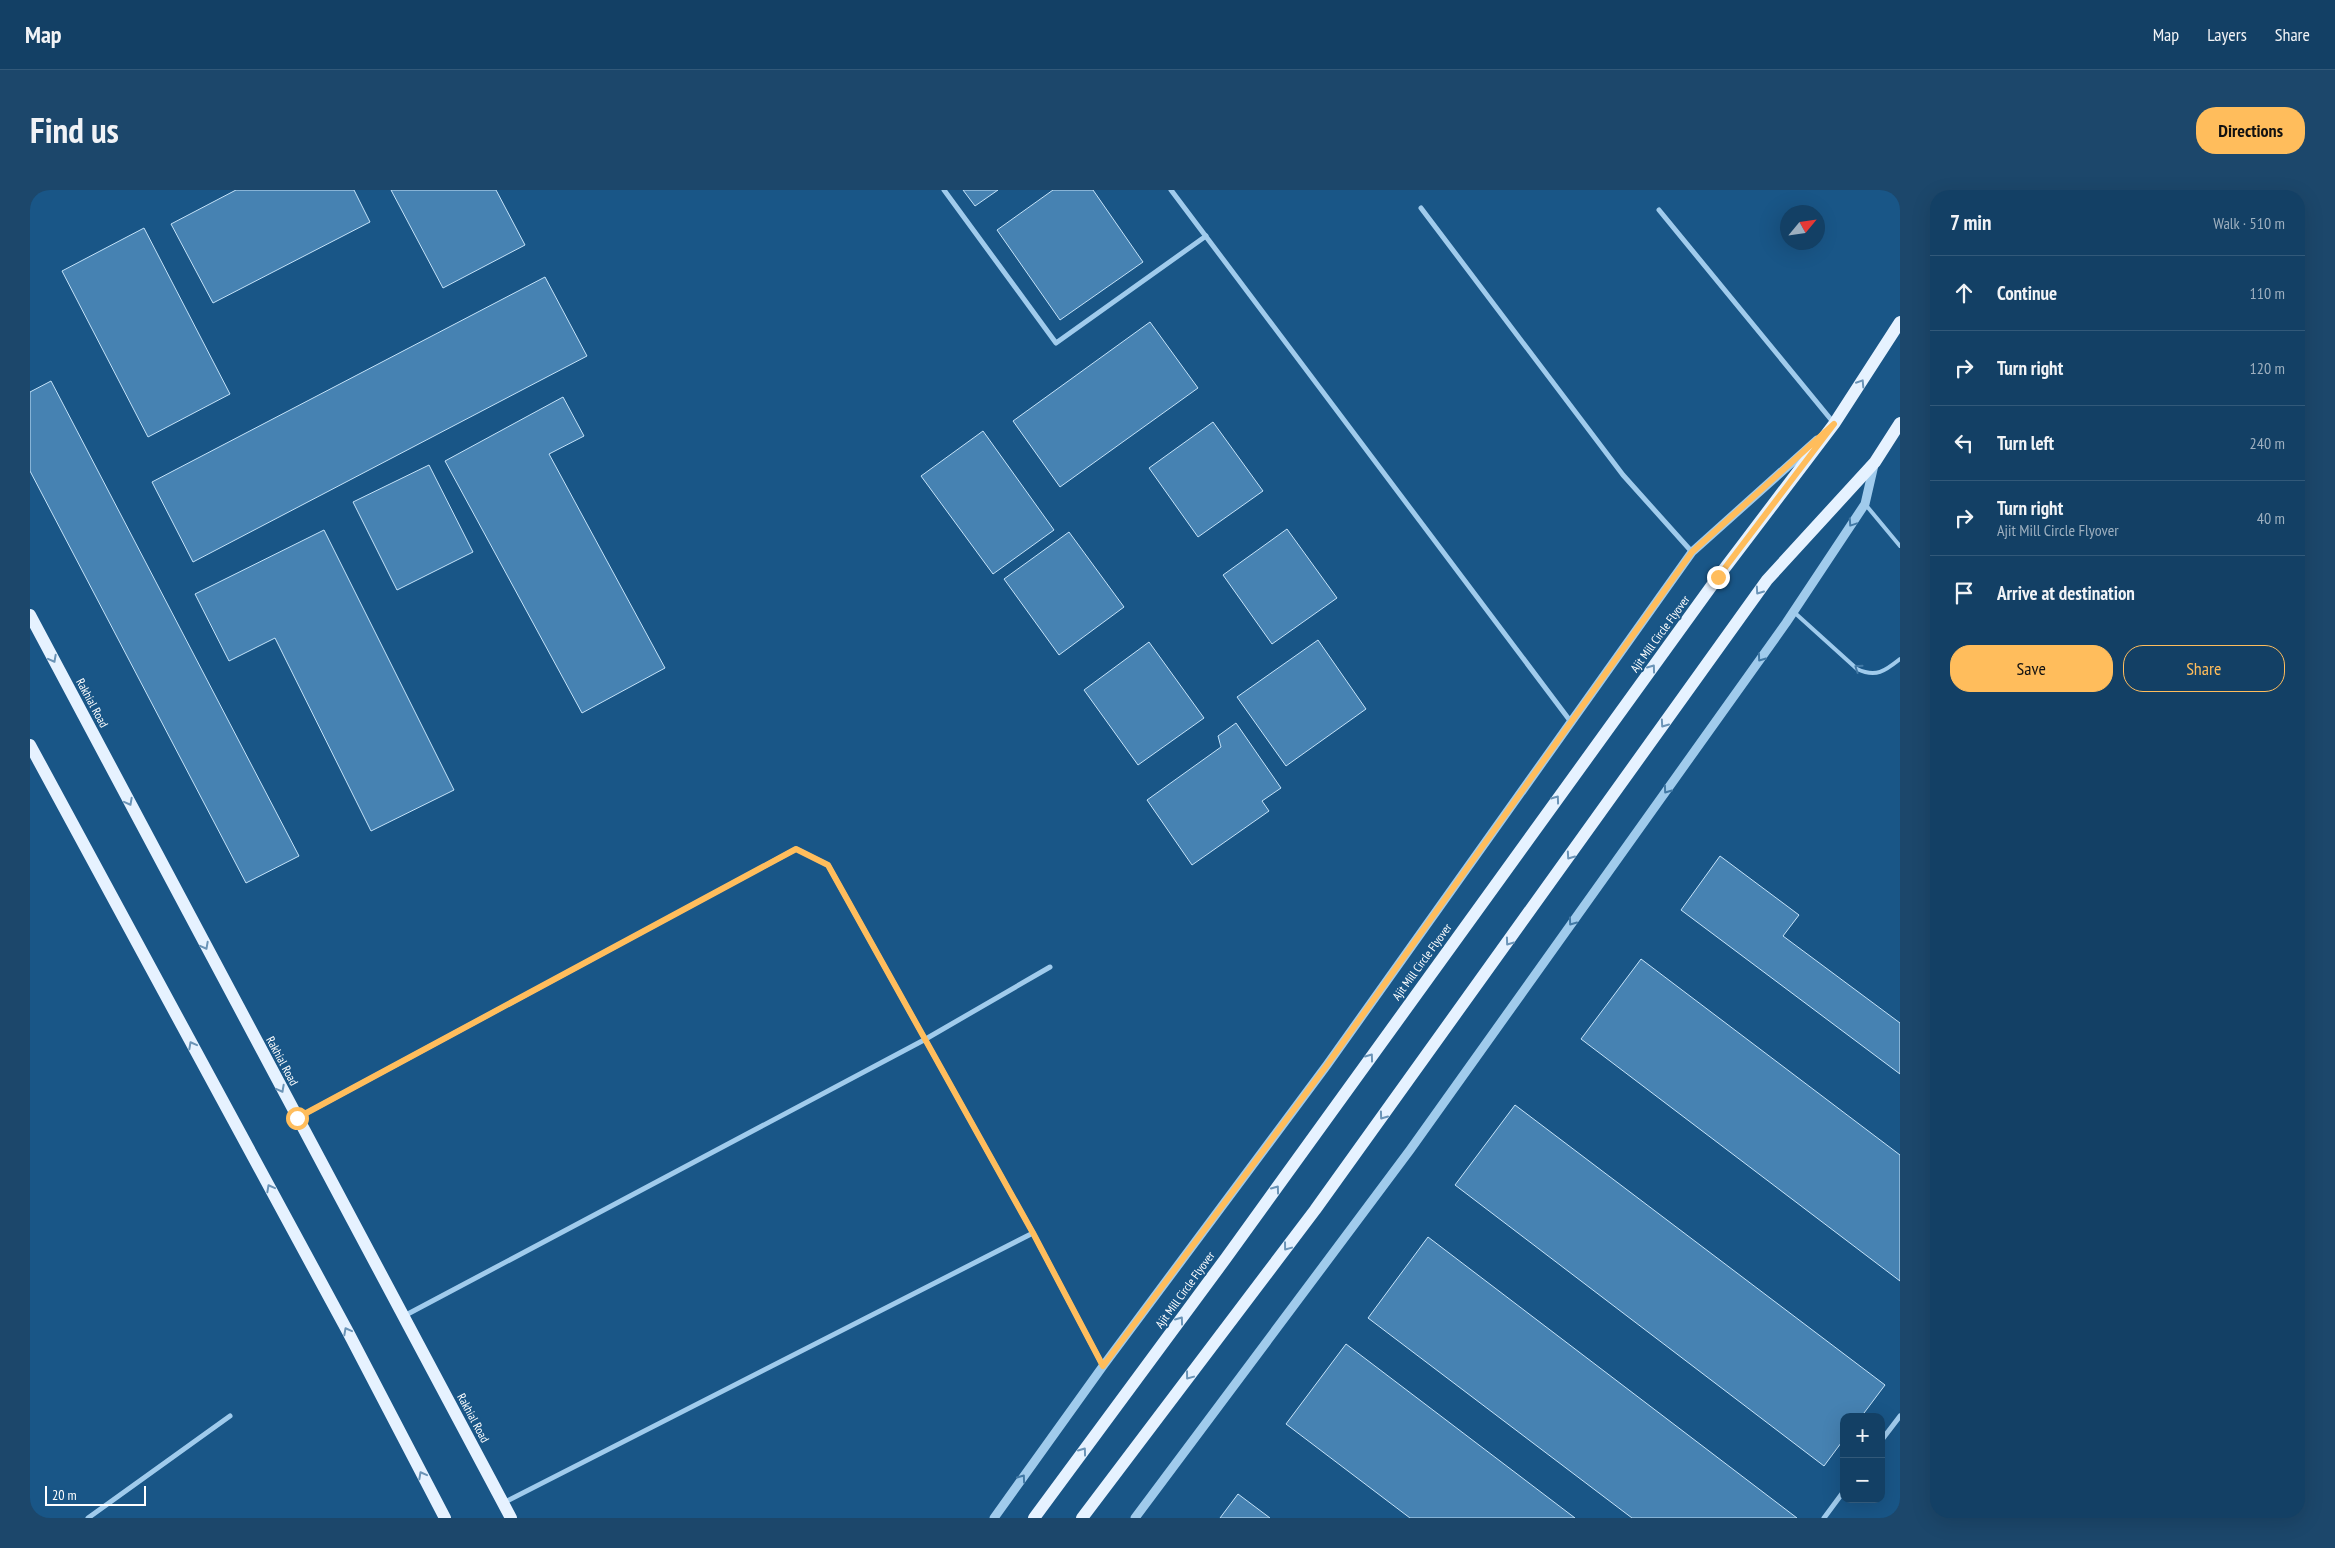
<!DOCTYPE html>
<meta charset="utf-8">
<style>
body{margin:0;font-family:"PT Sans Narrow",sans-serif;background:#1c476b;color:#f1f3f6}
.controls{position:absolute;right:15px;bottom:15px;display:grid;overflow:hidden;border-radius:10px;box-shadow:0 5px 20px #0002}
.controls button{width:45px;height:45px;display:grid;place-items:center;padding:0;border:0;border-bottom:1px solid #325979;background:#134065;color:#f1f3f6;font:25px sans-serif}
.compass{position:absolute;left:1750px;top:15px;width:45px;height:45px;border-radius:50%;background:#134065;box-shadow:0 5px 20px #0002;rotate:61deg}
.scale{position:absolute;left:15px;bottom:12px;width:101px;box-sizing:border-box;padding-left:5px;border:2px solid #fff;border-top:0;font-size:14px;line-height:18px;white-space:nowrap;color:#fff;-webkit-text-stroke:4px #195687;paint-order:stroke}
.stop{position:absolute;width:15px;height:15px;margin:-11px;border:4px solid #ffbd5c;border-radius:50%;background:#fff}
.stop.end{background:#ffbd5c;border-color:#fff;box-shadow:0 1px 5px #0008}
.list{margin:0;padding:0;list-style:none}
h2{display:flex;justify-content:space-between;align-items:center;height:65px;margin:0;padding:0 20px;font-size:21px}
h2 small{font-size:16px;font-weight:400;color:#9dafbf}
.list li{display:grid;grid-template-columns:32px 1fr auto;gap:15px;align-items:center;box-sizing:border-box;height:75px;padding:0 20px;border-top:1px solid #325979}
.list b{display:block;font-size:19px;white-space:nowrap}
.list p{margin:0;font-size:16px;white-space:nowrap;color:#9dafbf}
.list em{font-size:16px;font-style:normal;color:#9dafbf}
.actions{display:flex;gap:10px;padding:15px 20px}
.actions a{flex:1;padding:11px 0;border:1px solid #ffbd5c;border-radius:20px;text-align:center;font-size:18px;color:#ffbd5c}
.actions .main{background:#ffbd5c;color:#111}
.icon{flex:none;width:28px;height:28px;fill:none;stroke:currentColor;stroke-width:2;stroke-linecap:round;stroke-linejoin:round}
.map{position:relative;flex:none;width:1870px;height:1328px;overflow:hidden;border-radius:20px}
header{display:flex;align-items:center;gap:30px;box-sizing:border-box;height:70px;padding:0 25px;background:#134065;border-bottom:1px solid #325979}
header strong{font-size:24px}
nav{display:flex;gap:28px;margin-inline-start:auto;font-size:18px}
.intro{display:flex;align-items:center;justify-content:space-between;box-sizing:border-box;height:120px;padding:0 30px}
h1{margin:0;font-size:35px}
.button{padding:12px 22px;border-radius:20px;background:#ffbd5c;color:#111;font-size:18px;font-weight:700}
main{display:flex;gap:30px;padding:0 30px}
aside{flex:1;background:#134065;border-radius:20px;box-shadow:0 5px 20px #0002}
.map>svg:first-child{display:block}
</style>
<header>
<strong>Map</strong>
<nav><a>Map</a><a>Layers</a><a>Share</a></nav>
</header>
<div class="intro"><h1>Find us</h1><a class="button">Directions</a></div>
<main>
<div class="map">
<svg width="1870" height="1328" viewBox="0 0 1870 1328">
<rect width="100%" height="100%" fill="#195687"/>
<g fill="#4682b2" stroke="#c5e3f9">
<path d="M 206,0 L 324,0 L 340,32 L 183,113 L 141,34 Z"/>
<path d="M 361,0 L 466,0 L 495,55 L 413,98 Z"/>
<path d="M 933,0 L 968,0 L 945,16 Z"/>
<path d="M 1023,0 L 1063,0 L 1113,72 L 1030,130 L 967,40 Z"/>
<path d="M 114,38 L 200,204 L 118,247 L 32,81 Z"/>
<path d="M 515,87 L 557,166 L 163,372 L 122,292 Z"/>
<path d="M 1120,132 L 1168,198 L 1030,297 L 983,231 Z"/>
<path d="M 21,191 L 269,666 L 216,693 L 0,281 L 0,202 Z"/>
<path d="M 533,207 L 554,246 L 519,264 L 635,478 L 552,523 L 415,271 Z"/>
<path d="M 1183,232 L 1233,301 L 1168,347 L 1119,278 Z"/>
<path d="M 953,241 L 1024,340 L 963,384 L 891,286 Z"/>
<path d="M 399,275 L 443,362 L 367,400 L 323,312 Z"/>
<path d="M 1257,339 L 1307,408 L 1242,454 L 1193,385 Z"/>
<path d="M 294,340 L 424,600 L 341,641 L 245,448 L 199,471 L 165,404 Z"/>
<path d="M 1039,342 L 1094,417 L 1029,465 L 974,389 Z"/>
<path d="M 1288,450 L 1336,519 L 1256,576 L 1207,507 Z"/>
<path d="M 1119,452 L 1174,528 L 1108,575 L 1054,500 Z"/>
<path d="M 1206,533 L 1251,598 L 1232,611 L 1239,621 L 1162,675 L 1117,610 L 1191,557 L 1188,546 Z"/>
<path d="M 1690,666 L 1769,725 L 1753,746 L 1870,833 L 1870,884 L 1651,720 Z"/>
<path d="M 1611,769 L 1870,965 L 1870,1091 L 1551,849 Z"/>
<path d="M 1485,915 L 1855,1195 L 1831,1227 L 1814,1227 L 1814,1249 L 1794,1276 L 1425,995 Z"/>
<path d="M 1398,1047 L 1767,1328 L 1602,1328 L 1338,1128 Z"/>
<path d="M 1316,1154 L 1545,1328 L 1380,1328 L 1256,1234 Z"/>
<path d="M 1208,1304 L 1240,1328 L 1190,1328 Z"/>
</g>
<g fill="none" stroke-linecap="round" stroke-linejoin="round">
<g stroke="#a0cbec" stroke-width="4">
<path d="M 1835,314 L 1870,356"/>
<path d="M 1765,423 L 1827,479 C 1846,488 1855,481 1870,469"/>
</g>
<g stroke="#a0cbec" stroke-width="5">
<path d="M 914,0 L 1026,153 L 1176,46"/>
<path d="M 1141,0 L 1541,532"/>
<path d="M 1391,18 L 1593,285 L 1662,362"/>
<path d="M 1629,20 L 1803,232"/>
<path d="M 269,927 L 766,659 L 798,675 L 1003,1043 L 1073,1176"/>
<path d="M 374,1126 L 894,850 L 1020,777"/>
<path d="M 1851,1251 L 1870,1226"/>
<path d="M 473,1313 L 1003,1043"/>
<path d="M 58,1328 L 200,1226"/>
<path d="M 1794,1328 L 1814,1301"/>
</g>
<g stroke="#a0cbec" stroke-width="9">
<path d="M 964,1328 L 1073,1176 L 1297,875 L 1662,362 L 1787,250"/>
<path d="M 1105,1328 L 1380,960 L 1756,433 L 1835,314 L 1844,275"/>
</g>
<g stroke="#e6f2ff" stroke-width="12">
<path d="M 0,425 L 481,1328"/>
<path d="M 0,555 L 318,1142 L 415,1328"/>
<path d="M 1004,1328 L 1196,1068 L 1688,387 L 1804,234 L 1870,132"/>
<path d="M 1052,1328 L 1285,1020 L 1737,390 L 1845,272 L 1870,233"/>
</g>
</g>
<defs><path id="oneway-chevron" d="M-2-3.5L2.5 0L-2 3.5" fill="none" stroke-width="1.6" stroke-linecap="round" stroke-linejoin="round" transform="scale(1.25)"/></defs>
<g stroke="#6b94b7">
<use href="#oneway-chevron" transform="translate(1831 193) rotate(-57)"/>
<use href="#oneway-chevron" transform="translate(1729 401) rotate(125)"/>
<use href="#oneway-chevron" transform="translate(23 469) rotate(62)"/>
<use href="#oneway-chevron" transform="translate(1622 478) rotate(-54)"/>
<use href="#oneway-chevron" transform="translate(1634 534) rotate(125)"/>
<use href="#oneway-chevron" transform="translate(1526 609) rotate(-54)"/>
<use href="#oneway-chevron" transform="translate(99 612) rotate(62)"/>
<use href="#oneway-chevron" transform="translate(1540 666) rotate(125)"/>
<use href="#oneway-chevron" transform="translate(1479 752) rotate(126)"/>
<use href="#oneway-chevron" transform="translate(175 756) rotate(62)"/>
<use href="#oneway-chevron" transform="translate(162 855) rotate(-118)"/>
<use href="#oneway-chevron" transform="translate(1340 867) rotate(-54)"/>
<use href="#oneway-chevron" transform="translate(251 899) rotate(62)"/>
<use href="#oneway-chevron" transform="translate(1353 926) rotate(126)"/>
<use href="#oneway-chevron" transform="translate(240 998) rotate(-118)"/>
<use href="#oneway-chevron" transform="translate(1246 999) rotate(-54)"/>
<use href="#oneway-chevron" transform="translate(1257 1057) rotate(127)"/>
<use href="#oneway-chevron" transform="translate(1150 1130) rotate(-54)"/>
<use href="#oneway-chevron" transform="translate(317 1141) rotate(-118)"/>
<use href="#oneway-chevron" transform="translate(1159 1186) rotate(127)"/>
<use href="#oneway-chevron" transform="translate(1053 1261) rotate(-54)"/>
<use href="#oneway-chevron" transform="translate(392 1285) rotate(-118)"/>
</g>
<g stroke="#4279a5">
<use href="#oneway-chevron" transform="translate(1822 333) rotate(124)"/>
<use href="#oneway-chevron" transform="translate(1731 468) rotate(126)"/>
<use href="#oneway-chevron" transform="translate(1828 478) rotate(-146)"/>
<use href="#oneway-chevron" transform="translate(1637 600) rotate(126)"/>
<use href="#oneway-chevron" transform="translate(1542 732) rotate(126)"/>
<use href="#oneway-chevron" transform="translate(992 1288) rotate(-54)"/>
</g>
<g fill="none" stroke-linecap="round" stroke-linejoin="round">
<path stroke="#ffbd5c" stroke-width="6" d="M 267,928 L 766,659 L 798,675 L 1003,1043 L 1073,1176 L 1297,875 L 1662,362 L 1804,234 L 1688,387"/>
</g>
<g text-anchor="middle" stroke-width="4" stroke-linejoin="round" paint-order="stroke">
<g font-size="12" fill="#fff" stroke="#195687">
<text transform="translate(1630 444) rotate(-54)" y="4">Ajit Mill Circle Flyover</text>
<text transform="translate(62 513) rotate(62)" y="4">Rakhial Road</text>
<text transform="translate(1392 772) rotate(-54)" y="4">Ajit Mill Circle Flyover</text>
<text transform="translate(252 871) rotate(62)" y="4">Rakhial Road</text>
<text transform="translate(1155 1100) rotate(-54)" y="4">Ajit Mill Circle Flyover</text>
<text transform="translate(443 1228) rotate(62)" y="4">Rakhial Road</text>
</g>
</g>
</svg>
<div class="controls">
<button>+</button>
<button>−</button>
</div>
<svg class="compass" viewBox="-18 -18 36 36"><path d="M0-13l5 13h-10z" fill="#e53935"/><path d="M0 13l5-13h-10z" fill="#9dafbf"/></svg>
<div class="scale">20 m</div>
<div class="stop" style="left:267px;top:928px"></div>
<div class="stop end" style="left:1688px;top:387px"></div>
</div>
<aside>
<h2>7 min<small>Walk · 510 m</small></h2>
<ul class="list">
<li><svg class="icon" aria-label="ahead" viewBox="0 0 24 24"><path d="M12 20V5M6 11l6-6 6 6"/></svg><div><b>Continue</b></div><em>110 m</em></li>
<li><svg class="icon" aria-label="right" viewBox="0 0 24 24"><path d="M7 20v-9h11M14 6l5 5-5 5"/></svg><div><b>Turn right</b></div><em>120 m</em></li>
<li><svg class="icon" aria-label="left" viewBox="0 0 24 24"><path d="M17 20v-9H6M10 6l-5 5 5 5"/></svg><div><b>Turn left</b></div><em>240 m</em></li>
<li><svg class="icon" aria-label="right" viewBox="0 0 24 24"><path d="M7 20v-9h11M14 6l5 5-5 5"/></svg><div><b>Turn right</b><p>Ajit Mill Circle Flyover</p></div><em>40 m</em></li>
<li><svg class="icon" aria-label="arrive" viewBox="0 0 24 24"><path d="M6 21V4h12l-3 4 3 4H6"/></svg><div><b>Arrive at destination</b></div></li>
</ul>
<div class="actions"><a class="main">Save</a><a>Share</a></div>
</aside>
</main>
